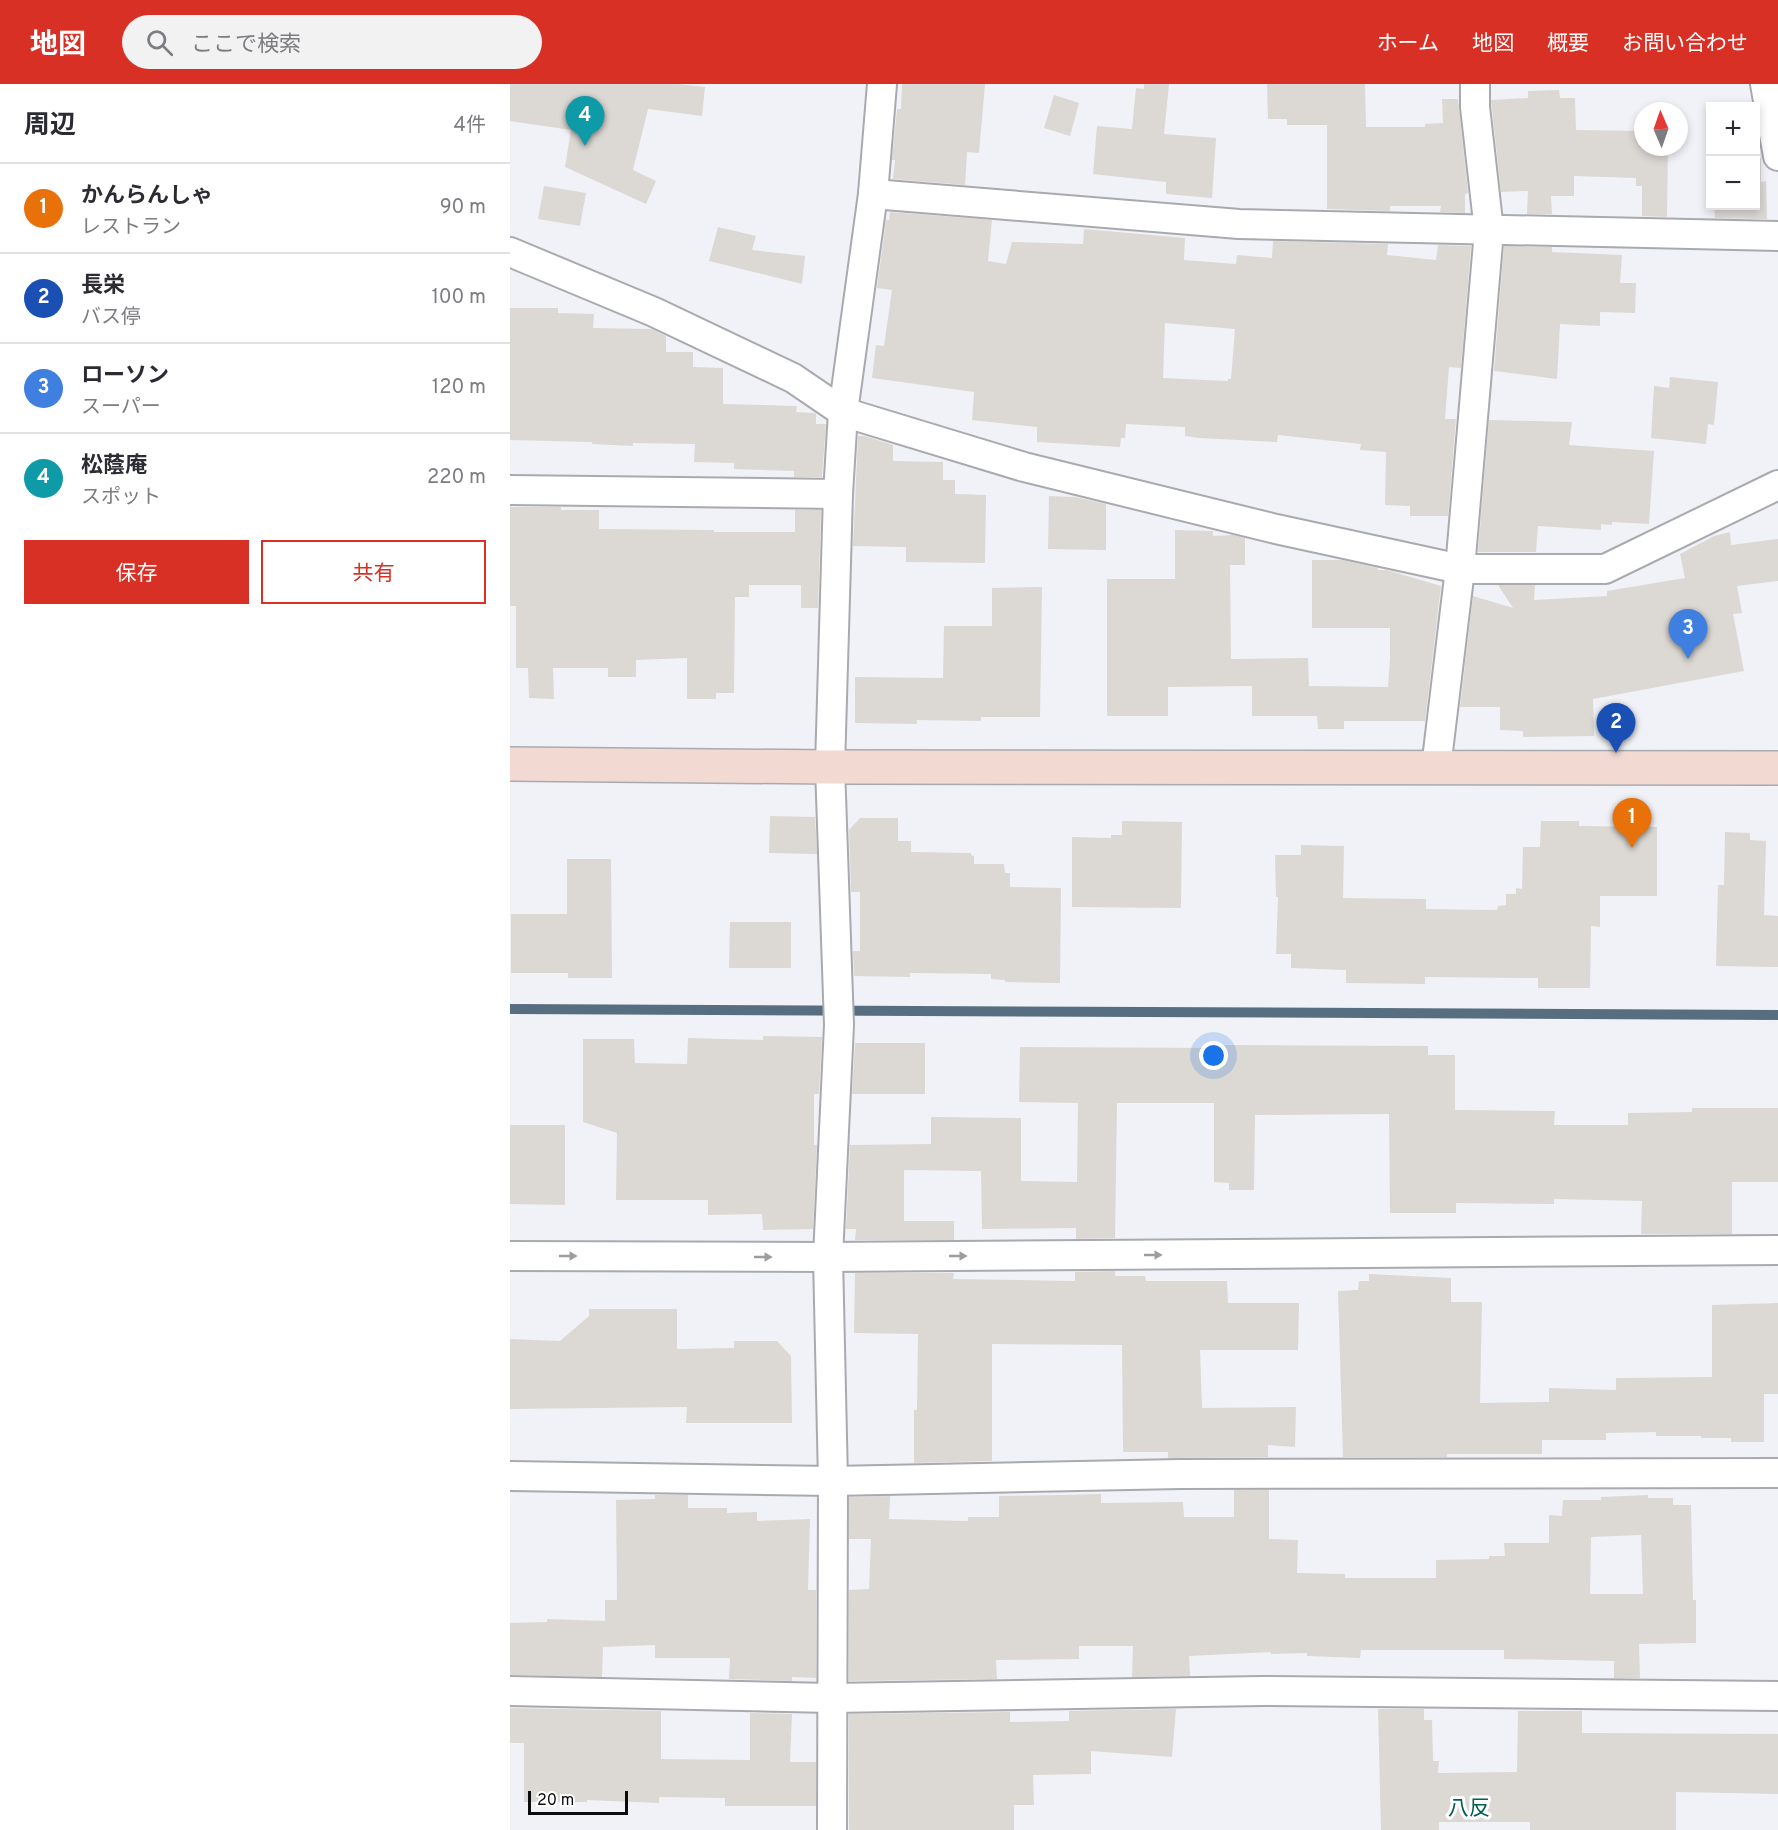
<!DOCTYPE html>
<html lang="ja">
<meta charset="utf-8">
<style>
body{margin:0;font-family:Overpass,"Noto Sans JP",sans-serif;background:#f2f2f3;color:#2b2b33}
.controls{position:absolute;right:18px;top:18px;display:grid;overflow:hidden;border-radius:0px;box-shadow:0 3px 9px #0003}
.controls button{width:54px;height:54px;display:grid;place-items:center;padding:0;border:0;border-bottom:2px solid #e1e1e2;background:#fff;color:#2b2b33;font:30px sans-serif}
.compass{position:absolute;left:1124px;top:18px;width:54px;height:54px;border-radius:50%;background:#fff;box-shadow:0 3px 9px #0003;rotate:358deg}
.scale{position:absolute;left:18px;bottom:15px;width:100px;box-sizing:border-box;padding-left:6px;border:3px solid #0b0b0d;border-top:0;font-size:16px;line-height:21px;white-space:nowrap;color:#0b0b0d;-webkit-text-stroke:4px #fff;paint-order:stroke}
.you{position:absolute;left:704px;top:972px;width:21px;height:21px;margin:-15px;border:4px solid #fff;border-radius:50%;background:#1a73e8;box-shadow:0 0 0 9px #1a73e833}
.badge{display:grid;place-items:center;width:39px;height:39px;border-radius:50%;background:#d93025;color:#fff;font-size:20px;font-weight:700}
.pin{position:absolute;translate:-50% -50px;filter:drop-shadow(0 2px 3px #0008)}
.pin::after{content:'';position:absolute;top:32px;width:21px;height:18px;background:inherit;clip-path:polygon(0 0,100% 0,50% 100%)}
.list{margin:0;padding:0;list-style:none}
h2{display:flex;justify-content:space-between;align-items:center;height:78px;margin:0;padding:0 24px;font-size:26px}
h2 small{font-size:20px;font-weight:400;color:#7c7c81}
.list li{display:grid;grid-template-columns:39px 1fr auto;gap:18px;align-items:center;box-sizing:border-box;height:90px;padding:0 24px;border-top:2px solid #e1e1e2}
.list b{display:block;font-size:22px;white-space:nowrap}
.list p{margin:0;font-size:20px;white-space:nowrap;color:#7c7c81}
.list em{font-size:20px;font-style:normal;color:#7c7c81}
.actions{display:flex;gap:12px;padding:18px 24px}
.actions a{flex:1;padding:14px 0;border:2px solid #d93025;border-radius:0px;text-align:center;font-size:21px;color:#d93025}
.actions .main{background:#d93025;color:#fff}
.icon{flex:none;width:33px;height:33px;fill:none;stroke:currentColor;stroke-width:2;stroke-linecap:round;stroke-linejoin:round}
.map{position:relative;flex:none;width:1268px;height:1746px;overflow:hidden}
header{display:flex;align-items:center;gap:36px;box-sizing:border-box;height:84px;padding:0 30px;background:#d93025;color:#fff}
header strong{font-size:28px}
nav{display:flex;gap:33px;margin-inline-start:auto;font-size:21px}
.search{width:420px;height:54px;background:#f2f2f3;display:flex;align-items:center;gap:15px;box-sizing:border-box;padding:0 21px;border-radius:33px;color:#7c7c81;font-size:22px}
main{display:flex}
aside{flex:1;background:#fff}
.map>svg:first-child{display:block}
</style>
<header>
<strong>地図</strong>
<div class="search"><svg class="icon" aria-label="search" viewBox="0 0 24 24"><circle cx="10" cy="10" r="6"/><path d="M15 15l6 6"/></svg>ここで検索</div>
<nav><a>ホーム</a><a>地図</a><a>概要</a><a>お問い合わせ</a></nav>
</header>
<main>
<aside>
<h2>周辺<small>4件</small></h2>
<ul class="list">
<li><span class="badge" style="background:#e8710a">1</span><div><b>かんらんしゃ</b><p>レストラン</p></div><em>90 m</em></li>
<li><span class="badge" style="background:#1a4fb4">2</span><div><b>長栄</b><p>バス停</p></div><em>100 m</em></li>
<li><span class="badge" style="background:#3f7fe0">3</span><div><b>ローソン</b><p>スーパー</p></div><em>120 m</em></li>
<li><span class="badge" style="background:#0f9aa8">4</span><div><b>松蔭庵</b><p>スポット</p></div><em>220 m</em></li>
</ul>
<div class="actions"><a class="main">保存</a><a>共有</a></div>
</aside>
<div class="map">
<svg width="1268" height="1746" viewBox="0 0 1268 1746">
<rect width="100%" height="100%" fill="#f1f2f7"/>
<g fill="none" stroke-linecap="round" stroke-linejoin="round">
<path stroke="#566e80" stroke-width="10" d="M 0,925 L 1268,931"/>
</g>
<g fill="#dcd8d4" fill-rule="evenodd">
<path d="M 0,0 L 167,0 L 195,3 L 192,32 L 138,25 L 123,86 L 146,97 L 136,120 L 55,83 L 61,46 L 0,37 Z"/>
<path d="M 392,0 L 475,0 L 469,69 L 457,68 L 455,101 L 383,95 L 385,76 L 382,76 L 387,25 L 391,25 Z"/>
<path d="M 634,0 L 659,0 L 654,50 L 706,54 L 702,114 L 656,110 L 656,98 L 583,90 L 587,42 L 622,45 L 626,4 L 634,5 Z"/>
<path d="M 757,0 L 855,0 L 856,43 L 915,43 L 915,40 L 933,39 L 932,15 L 948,15 L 958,109 L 955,110 L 955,129 L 930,128 L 931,122 L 880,122 L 880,127 L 817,125 L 817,41 L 777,41 L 777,35 L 758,35 Z"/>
<path d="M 1049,6 L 1050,14 L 1065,14 L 1066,46 L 1133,47 L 1133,63 L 1158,63 L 1157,133 L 1132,132 L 1132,102 L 1126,102 L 1126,94 L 1064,92 L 1064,112 L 1041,112 L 1042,130 L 1017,130 L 1018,107 L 991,108 L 981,16 L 1018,14 L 1018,7 Z"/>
<path d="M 544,11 L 569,19 L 560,52 L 534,44 Z"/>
<path d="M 1245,74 L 1251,74 L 1251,98 L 1256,97 L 1257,135 L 1205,134 L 1204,122 L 1245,122 Z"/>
<path d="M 34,102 L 76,109 L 70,142 L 28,135 Z"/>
<path d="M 380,128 L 482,136 L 478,177 L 496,180 L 502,158 L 573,160 L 574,145 L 675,154 L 674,176 L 726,180 L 727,171 L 762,174 L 763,157 L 878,160 L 877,171 L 926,176 L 928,161 L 961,162 L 951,284 L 939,283 L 935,335 L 946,335 L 938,432 L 900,432 L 900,422 L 875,421 L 876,368 L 850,366 L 851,360 L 768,351 L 767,358 L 689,354 L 675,352 L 675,343 L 616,340 L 615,354 L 611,354 L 610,363 L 527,358 L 527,343 L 462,336 L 464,308 L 362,294 L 366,261 L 374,262 L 382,206 L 367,204 L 376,136 L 379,136 ZM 655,239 L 725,245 L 721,295 L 718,295 L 718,297 L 653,294 Z"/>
<path d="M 208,143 L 246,152 L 242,166 L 295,172 L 292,200 L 199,177 Z"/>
<path d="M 994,162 L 1042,163 L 1042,168 L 1112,171 L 1110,199 L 1126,199 L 1125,229 L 1090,228 L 1090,242 L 1050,240 L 1047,295 L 984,287 Z"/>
<path d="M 0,224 L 48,224 L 48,229 L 84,230 L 83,244 L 142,245 L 156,252 L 156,268 L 183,268 L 183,283 L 213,284 L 213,320 L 287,322 L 286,328 L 304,329 L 306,330 L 306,340 L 316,340 L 312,393 L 284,393 L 284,387 L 224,385 L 224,379 L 184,378 L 185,360 L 123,359 L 123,362 L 82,360 L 82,358 L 0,356 Z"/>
<path d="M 1160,293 L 1208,298 L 1204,341 L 1198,340 L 1196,360 L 1141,354 L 1144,302 L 1159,304 Z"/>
<path d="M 979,336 L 1062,338 L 1059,361 L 1144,367 L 1139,440 L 1102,438 L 1102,441 L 1091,440 L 1091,446 L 1028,442 L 1026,468 L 968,468 Z"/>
<path d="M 348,352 L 355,352 L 383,361 L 383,377 L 433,378 L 433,396 L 445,396 L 445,410 L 476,411 L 475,479 L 396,478 L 396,463 L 343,462 Z"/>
<path d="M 539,412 L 565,413 L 596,420 L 596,466 L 538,465 Z"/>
<path d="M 0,423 L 51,423 L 51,426 L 89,426 L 89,445 L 204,446 L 204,448 L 285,448 L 285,426 L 311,426 L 308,524 L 291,524 L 291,501 L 239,501 L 239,513 L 225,513 L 224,609 L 206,609 L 206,615 L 177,615 L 177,574 L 126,576 L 126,593 L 98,593 L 98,584 L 43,584 L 44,615 L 19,614 L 18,584 L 6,584 L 6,522 L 0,522 Z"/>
<path d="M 665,446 L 703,447 L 703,452 L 723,451 L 735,454 L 735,481 L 720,481 L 721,575 L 798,574 L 799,602 L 878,603 L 880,574 L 880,544 L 802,544 L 802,476 L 832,476 L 868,484 L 868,486 L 877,486 L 931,502 L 915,637 L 834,637 L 834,645 L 808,645 L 807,632 L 742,632 L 742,602 L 658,603 L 658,632 L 597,632 L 597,495 L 665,495 Z"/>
<path d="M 1220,448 L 1221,461 L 1268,455 L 1268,497 L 1227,502 L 1232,529 L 1223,530 L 1234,587 L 1083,615 L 1084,652 L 1013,653 L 1013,647 L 990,646 L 990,623 L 950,623 L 963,512 L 1003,524 L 988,501 L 1025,501 L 1024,516 L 1097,512 L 1097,507 L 1175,494 L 1170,470 L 1204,452 Z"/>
<path d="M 532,503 L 530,633 L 471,633 L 471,637 L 407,636 L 407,640 L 345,639 L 345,593 L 433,594 L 434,542 L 482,542 L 482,504 Z"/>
<path d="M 260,732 L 305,733 L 307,770 L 259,769 Z"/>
<path d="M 350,734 L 388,734 L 388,757 L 401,757 L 401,768 L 461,769 L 461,771 L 464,772 L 464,780 L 494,780 L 495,789 L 500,789 L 500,803 L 551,804 L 550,899 L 495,898 L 495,896 L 481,895 L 481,890 L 400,889 L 400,893 L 344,892 L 343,867 L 350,867 L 350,808 L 341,808 L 339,746 Z"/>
<path d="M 612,737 L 672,738 L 671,824 L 562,823 L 562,753 L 601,754 L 601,751 L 612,751 Z"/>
<path d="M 1031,737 L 1069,737 L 1069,742 L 1147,743 L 1147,812 L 1090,812 L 1090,843 L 1081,842 L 1080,904 L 1028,904 L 1028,894 L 915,893 L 915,900 L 836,899 L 836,886 L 781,884 L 781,870 L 766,870 L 768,813 L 766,813 L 765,771 L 791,771 L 791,761 L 834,762 L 833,814 L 916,815 L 916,825 L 987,826 L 988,822 L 996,821 L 996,810 L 1006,810 L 1006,804 L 1012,805 L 1013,763 L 1030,763 Z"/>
<path d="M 1215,748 L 1240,749 L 1240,756 L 1256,757 L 1254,831 L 1268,832 L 1268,883 L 1206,882 L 1208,801 L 1214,801 Z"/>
<path d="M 57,775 L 101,775 L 102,894 L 58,894 L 58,889 L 1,889 L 1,830 L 57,830 Z"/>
<path d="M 220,838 L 281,838 L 281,884 L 219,884 Z"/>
<path d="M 253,952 L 312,953 L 309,1010 L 304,1010 L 304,1061 L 307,1061 L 303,1145 L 253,1146 L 252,1130 L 198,1131 L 198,1116 L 106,1116 L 107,1049 L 73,1038 L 73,955 L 124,955 L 125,979 L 177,980 L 178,954 L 253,956 Z"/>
<path d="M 345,959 L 415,959 L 415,1010 L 342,1010 Z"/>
<path d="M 707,961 L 918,962 L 918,971 L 945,971 L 945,1026 L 1045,1027 L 1044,1041 L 1118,1041 L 1118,1029 L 1182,1028 L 1182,1024 L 1268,1024 L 1268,1098 L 1222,1098 L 1222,1150 L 1131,1150 L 1132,1117 L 1044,1115 L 1044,1120 L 946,1119 L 946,1129 L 880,1129 L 879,1030 L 745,1031 L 744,1106 L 719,1106 L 719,1099 L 704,1098 L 704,1019 L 607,1019 L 605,1154 L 566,1155 L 566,1144 L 472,1145 L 471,1087 L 394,1086 L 394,1137 L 444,1137 L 444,1156 L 345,1156 L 346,1145 L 336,1145 L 340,1061 L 421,1060 L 421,1033 L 511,1034 L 511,1097 L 567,1098 L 568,1019 L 509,1018 L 510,963 L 707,964 Z"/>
<path d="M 0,1041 L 55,1041 L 55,1121 L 0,1120 Z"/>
<path d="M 605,1187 L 605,1192 L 635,1192 L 636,1197 L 717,1197 L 718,1219 L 789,1219 L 788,1266 L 690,1266 L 692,1324 L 786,1323 L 785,1363 L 758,1361 L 758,1373 L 658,1374 L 658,1368 L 613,1368 L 612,1261 L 482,1260 L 482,1377 L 404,1379 L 404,1326 L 407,1326 L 408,1250 L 344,1249 L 345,1189 L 444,1189 L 443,1195 L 565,1197 L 565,1188 Z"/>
<path d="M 859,1190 L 941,1194 L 941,1218 L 972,1218 L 970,1319 L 1039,1318 L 1039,1304 L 1106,1306 L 1106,1294 L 1202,1293 L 1202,1221 L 1268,1219 L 1268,1310 L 1254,1310 L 1254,1358 L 1221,1358 L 1221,1354 L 1191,1354 L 1191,1352 L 1146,1352 L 1146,1348 L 1096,1349 L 1096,1356 L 1032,1356 L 1032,1370 L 937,1370 L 937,1373 L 833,1373 L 828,1207 L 848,1206 L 849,1197 L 859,1197 Z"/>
<path d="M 79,1225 L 167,1225 L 167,1265 L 224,1264 L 224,1257 L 267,1257 L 281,1272 L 282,1339 L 176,1339 L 177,1323 L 0,1325 L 0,1255 L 50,1257 L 79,1232 Z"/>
<path d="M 724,1406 L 759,1406 L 759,1455 L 788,1456 L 787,1489 L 835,1490 L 835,1494 L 926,1494 L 926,1476 L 979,1475 L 979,1472 L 995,1472 L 994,1459 L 1039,1459 L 1039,1431 L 1052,1432 L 1053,1416 L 1091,1416 L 1091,1413 L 1138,1411 L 1138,1414 L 1163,1414 L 1163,1421 L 1181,1421 L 1183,1516 L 1186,1516 L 1186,1559 L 1129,1560 L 1130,1594 L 1104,1594 L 1104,1577 L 994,1575 L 994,1566 L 851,1566 L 850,1574 L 797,1572 L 797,1569 L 761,1570 L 761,1568 L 679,1572 L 680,1592 L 622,1593 L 623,1562 L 569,1562 L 569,1575 L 486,1576 L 487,1595 L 339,1597 L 339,1506 L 359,1505 L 361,1455 L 339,1455 L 339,1413 L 380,1412 L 379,1435 L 458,1437 L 458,1433 L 489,1433 L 489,1412 L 552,1411 L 591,1410 L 591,1419 L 673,1418 L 674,1433 L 724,1433 ZM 1131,1451 L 1133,1510 L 1080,1510 L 1081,1453 Z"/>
<path d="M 145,1411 L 178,1411 L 178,1424 L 217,1424 L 217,1429 L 247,1428 L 247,1437 L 300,1435 L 298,1506 L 306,1506 L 306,1594 L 282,1593 L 282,1597 L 219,1595 L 220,1574 L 145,1574 L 145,1561 L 93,1563 L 92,1593 L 0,1591 L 0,1539 L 37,1538 L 37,1535 L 95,1537 L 95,1516 L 107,1516 L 106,1416 L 145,1415 Z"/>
<path d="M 0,1624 L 151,1627 L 151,1675 L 240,1676 L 240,1629 L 282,1630 L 280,1678 L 306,1678 L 306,1722 L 215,1722 L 215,1714 L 149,1713 L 149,1719 L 77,1716 L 77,1718 L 14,1718 L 14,1659 L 0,1659 Z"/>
<path d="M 666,1625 L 662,1673 L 581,1667 L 581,1690 L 523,1691 L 524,1721 L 504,1721 L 504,1746 L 339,1746 L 339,1630 L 500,1628 L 500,1638 L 559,1637 L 559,1627 Z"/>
<path d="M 868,1625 L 914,1625 L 914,1636 L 922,1636 L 923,1677 L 929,1677 L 928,1689 L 1007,1688 L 1008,1627 L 1072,1627 L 1072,1649 L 1268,1650 L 1268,1710 L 1166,1708 L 1166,1746 L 1020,1746 L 1020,1738 L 929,1738 L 929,1746 L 871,1746 Z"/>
</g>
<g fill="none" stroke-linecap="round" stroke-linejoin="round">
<defs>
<g id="street">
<path d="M 1255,0 L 1268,72"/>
<path d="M 363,110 L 729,140 L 1268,152"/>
<path d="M 0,168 L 144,228 L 283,294 L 333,328 L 514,383 L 766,445 L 950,485 L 1095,485 L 1268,401"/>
<path d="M 0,406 L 328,410"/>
<path d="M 926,684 L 950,485 L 979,147 L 965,23 L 965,0"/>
<path d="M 0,1172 L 318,1173 L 1268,1166"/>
<path d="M 0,1392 L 323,1397 L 670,1390 L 1268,1389"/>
<path d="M 0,1607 L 321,1614 L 752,1607 L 1268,1612"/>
<path d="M 322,1746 L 323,1397 L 318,1173 L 329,941 L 320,683 L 328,410 L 333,328 L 363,110 L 372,0"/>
</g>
<path id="secondary" d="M 0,680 L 320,683 L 1268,684"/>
</defs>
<use href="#street" stroke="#a9aaaf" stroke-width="32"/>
<use href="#secondary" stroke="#a9aaaf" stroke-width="36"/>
<use href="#street" stroke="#fff" stroke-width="28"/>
<use href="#secondary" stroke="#f2dad3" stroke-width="33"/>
</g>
<defs><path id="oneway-solid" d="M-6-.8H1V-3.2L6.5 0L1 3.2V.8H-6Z" transform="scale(1.5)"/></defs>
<g fill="#9d9d9e">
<use href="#oneway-solid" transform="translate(643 1171)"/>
<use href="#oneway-solid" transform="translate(58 1172)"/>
<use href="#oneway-solid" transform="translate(448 1172)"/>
<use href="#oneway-solid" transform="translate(253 1173)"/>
</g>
<g text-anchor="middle" stroke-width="6" stroke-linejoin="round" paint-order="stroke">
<g font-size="21" fill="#005f51" stroke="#fff">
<text x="959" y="1731">八反</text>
</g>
</g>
</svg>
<div class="controls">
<button>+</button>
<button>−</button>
</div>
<svg class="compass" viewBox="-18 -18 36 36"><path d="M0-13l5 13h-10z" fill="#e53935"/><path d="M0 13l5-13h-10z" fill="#7c7c81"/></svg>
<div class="scale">20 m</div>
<div class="you"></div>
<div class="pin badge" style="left:1122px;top:764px;background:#e8710a">1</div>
<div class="pin badge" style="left:1106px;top:669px;background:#1a4fb4">2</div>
<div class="pin badge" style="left:1178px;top:575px;background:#3f7fe0">3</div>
<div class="pin badge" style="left:75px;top:62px;background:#0f9aa8">4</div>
</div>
</main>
